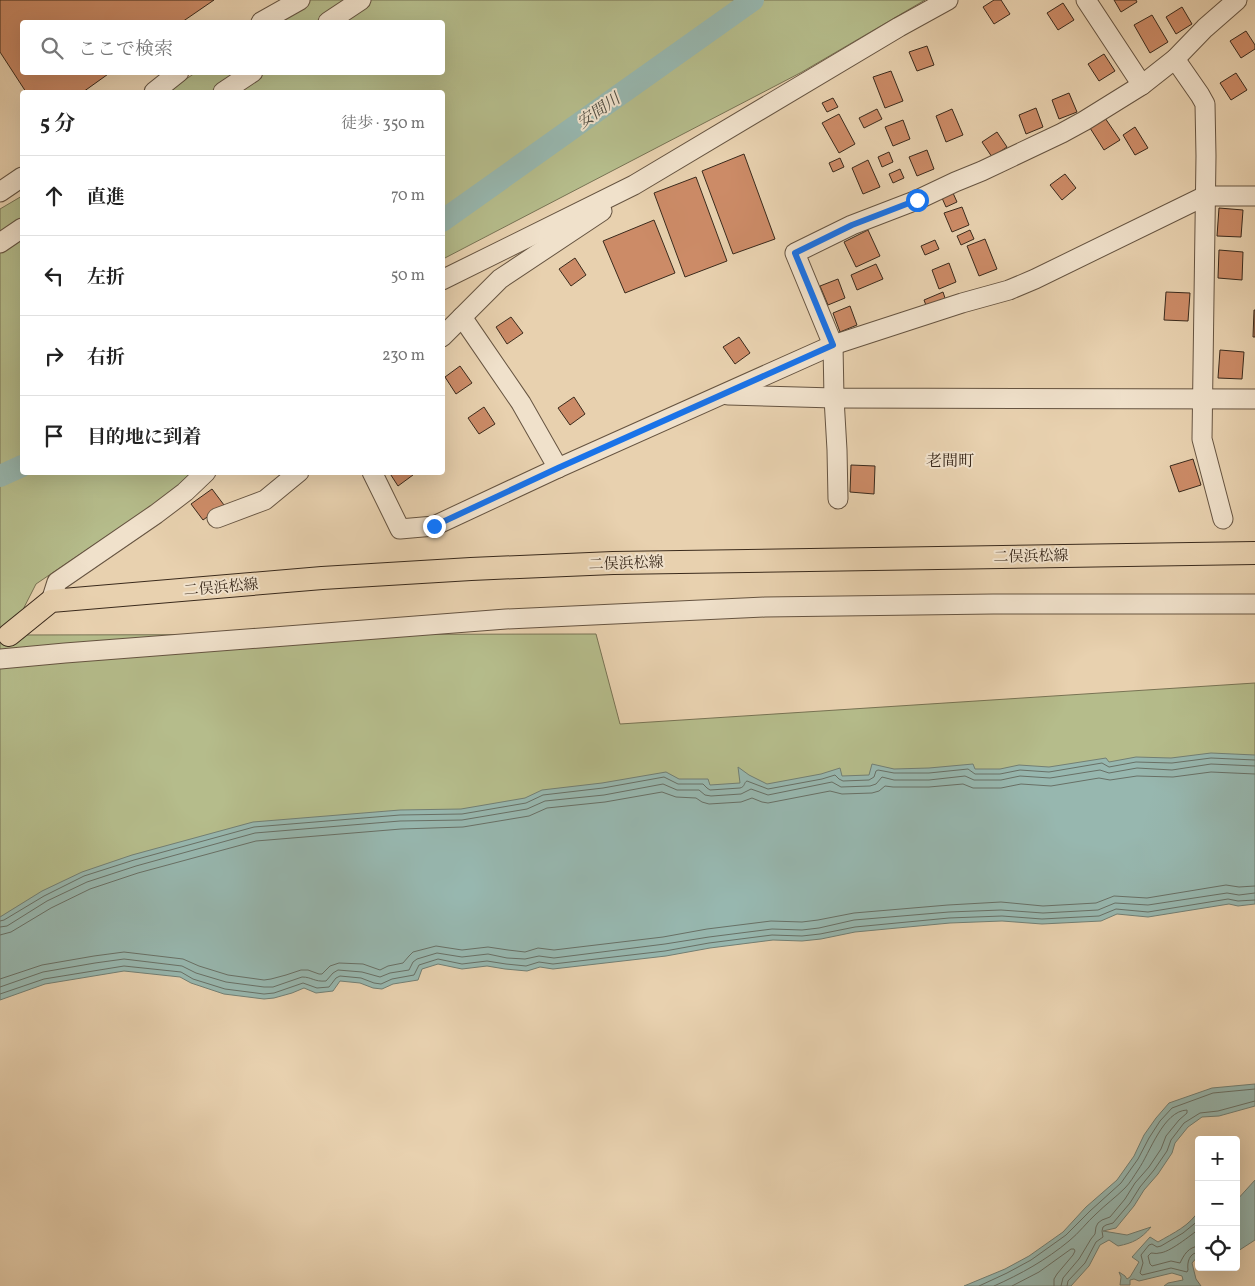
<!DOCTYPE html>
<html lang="ja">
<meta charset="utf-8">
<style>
body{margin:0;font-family:Vollkorn,"Noto Serif JP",serif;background:#f2f2f2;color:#222}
.controls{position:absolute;right:15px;bottom:15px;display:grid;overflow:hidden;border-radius:5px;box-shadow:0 5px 20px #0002}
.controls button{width:45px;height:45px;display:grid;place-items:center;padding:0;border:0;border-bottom:1px solid #e0e0e0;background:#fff;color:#222;font:25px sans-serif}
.stop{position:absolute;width:15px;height:15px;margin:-11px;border:4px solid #1a73e8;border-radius:50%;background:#fff}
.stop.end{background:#1a73e8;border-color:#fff;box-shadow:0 1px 5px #0008}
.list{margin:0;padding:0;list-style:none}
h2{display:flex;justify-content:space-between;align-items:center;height:65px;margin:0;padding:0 20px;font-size:21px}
h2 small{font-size:16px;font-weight:400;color:#767676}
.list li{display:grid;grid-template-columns:32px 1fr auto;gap:15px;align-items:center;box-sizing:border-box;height:80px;padding:0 20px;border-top:1px solid #e0e0e0}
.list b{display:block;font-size:19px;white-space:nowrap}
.list em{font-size:16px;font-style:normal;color:#767676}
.icon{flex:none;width:28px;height:28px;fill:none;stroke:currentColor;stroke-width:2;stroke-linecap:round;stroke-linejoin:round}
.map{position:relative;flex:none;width:1255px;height:1286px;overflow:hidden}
.search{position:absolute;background:#fff;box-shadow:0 5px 20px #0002;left:20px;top:20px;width:425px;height:55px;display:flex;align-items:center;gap:12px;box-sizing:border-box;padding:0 18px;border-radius:5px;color:#767676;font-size:19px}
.panel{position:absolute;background:#fff;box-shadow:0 5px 20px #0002;left:20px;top:90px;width:425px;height:385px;border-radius:5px}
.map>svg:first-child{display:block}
</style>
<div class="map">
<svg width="1255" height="1286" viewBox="0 0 1255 1286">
<rect width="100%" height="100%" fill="#e8d1af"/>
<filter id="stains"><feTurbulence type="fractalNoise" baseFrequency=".004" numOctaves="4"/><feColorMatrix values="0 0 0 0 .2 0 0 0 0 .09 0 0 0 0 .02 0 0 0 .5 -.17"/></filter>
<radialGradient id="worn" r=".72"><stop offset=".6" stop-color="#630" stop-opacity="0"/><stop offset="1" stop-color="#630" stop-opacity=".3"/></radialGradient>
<g fill="#b5bc8b" stroke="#787354">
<path d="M 296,0 L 925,0 L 802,72 L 443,259 L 442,92 L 167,92 L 195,73 L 442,72 L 442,22 L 265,22 Z"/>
<path d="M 22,196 L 22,472 L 195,473 L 178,488 L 36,584 L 10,635 L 596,634 L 620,724 L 1255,683 L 1255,770 L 0,917 L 0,209 Z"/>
</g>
<g fill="#97b7af" stroke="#727f74">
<path d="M 1211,753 L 1255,755 L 1255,904 L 1238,906 L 1229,904 L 1148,917 L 1117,914 L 1101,921 L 1042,924 L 1002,921 L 950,923 L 855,932 L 821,939 L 802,941 L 773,940 L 710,948 L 666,956 L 553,969 L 540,967 L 527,971 L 505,969 L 487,966 L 462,969 L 438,964 L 422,969 L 418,980 L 393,984 L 382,989 L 373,988 L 360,983 L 340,981 L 333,991 L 316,993 L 304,988 L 292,993 L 274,998 L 264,999 L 224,994 L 191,983 L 180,977 L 124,971 L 45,984 L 0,1000 L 0,917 L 42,891 L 82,872 L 132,855 L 253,822 L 400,810 L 461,809 L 525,798 L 542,790 L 602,783 L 666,772 L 679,779 L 708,779 L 710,785 L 740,783 L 738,767 L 749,775 L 767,784 L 821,774 L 840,768 L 842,776 L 869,775 L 872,764 L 894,769 L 929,768 L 973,764 L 975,769 L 1000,769 L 1019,765 L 1049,767 L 1106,758 L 1109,762 L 1136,757 L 1171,758 Z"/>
<path d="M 1255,1084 L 1255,1106 L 1219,1116 L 1202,1117 L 1188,1127 L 1175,1143 L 1172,1153 L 1158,1174 L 1144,1190 L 1134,1206 L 1116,1228 L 1103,1231 L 1127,1235 L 1151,1227 C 1141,1239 1133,1243 1118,1246 L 1109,1240 L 1100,1245 L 1089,1266 L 1071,1286 L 964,1286 L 1005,1269 L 1029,1256 L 1063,1232 L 1086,1207 L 1117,1180 L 1134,1156 L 1144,1135 L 1156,1118 L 1169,1103 L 1212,1088 Z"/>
<path d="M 1255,1180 L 1255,1240 L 1238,1251 L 1236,1251 L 1236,1201 Z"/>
<path d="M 1199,1210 L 1199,1255 L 1192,1263 L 1196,1279 L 1201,1286 L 1164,1286 L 1168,1283 L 1183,1280 L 1182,1276 L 1172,1273 L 1139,1281 L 1134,1279 L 1130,1280 L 1130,1285 L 1120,1285 L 1121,1277 L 1119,1272 L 1125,1276 L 1127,1279 L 1130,1277 L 1139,1262 L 1132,1257 L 1150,1237 L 1158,1242 C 1173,1233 1190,1226 1199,1210 Z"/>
</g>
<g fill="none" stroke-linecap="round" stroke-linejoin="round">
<g stroke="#687066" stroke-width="1">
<path d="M 0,921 L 4,920 L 44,896 L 84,876 L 134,860 L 254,827 L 400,815 L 462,814 L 526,803 L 543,795 L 603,788 L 664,777 L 678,784 L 703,784 L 707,788 L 710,790 L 740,788 C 745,787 744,782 747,781 L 768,789 L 822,779 L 835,775 L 839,779 L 843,781 L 869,780 L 874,777 L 876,771 L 878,770 L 894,773 L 929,773 L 968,769 L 975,774 L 1000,774 L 1020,770 L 1049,772 L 1102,763 L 1109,767 L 1136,762 L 1172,763 L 1211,758 L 1255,760"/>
<path d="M 0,927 L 7,926 L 47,901 L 87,882 L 136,866 L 255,833 L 400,821 L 462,820 L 527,809 L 545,801 L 604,795 L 663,784 L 677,790 L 699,790 L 705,795 L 711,796 L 741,794 L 751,789 L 768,795 L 832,782 L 841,787 L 870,786 L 876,784 L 882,777 L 894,780 L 929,780 L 965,776 L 974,780 L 1001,780 L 1020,776 L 1050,778 L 1100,770 L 1109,773 L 1137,768 L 1172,770 L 1211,764 L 1255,766"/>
<path d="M 0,935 L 11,932 L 51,908 L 90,889 L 138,873 L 256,841 L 401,829 L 463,827 L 529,816 L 547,808 L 605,802 L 662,792 L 676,797 L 696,798 L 702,802 L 709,804 L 741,802 L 752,798 L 762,802 L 768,803 L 830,791 L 842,794 L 872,793 L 879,791 L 885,786 L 893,787 L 929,787 L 963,784 L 973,788 L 1001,788 L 1021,784 L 1051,786 L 1099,778 L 1110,780 L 1137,776 L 1173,777 L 1211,772 L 1255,774"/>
<path d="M 0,979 L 42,965 L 94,956 L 124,952 L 183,959 L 199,966 L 228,975 L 264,980 L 271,979 L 286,975 L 301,970 L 308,970 L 319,974 L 322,974 L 330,966 L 339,963 L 363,964 L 380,970 L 388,966 L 403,963 L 409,956 L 413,952 L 436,946 L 462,950 L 488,947 L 508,950 L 525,952 L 538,948 L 554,950 L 663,937 L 707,929 L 771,921 L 802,922 L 818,920 L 854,913 L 948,905 L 1001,902 L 1043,906 L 1096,903 L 1114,896 L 1147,898 L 1226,885 L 1239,887 L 1255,886"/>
<path d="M 0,987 L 43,972 L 95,963 L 124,959 L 182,966 L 196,973 L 226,982 L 264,987 L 273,987 L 302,977 C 312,977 314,982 326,981 L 333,973 L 338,970 L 362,972 L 380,977 L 390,973 L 409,970 L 413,962 L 417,959 L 437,953 L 462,957 L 488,954 L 507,958 L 525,959 L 539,956 L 554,958 L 665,944 L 709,937 L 772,929 L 802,930 L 819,928 L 854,920 L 949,912 L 1001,910 L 1043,913 L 1098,910 L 1115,903 L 1148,905 L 1227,893 L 1239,895 L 1255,893"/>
<path d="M 0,994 L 44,979 L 124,966 L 181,972 L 193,979 L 225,989 L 264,994 L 274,993 L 303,983 L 317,988 L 329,987 L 336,978 L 340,976 L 361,978 L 374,983 L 381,984 L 392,979 L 414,975 L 419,965 L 438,959 L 462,964 L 487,961 L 506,964 L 526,966 L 539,962 L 553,964 L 665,951 L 709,943 L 772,935 L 802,936 L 820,934 L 855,927 L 949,918 L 1002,916 L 1042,919 L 1099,916 L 1116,909 L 1148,912 L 1228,899 L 1238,901 L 1255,900"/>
<path d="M 1199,1220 L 1183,1233 L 1161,1246 L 1157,1247 L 1152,1244 L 1149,1245 L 1141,1255 L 1143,1263 L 1140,1273 L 1142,1275 L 1171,1268 L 1187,1272 L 1188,1270 C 1187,1262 1189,1253 1199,1252"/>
<path d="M 1199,1229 C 1191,1235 1169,1253 1159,1253 C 1156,1254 1154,1253 1151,1253 L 1148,1256 L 1150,1264 L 1152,1266 L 1171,1261 L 1180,1263 C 1184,1255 1188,1247 1199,1246"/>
<path d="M 979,1286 L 1007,1273 L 1031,1260 L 1066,1235 L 1090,1211 L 1121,1183 L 1138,1159 L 1149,1138 L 1160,1121 L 1172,1108 L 1213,1093 L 1255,1089"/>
<path d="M 994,1286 C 1021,1274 1046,1260 1069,1241 C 1079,1233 1087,1222 1096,1214 C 1105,1205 1116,1197 1125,1188 C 1130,1183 1134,1176 1138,1170 C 1150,1153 1163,1111 1187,1110 L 1187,1113 L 1179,1120 L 1166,1136 L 1161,1149 L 1149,1167 L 1135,1183 L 1125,1199 L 1110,1217 L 1102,1220 L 1098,1223 L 1096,1227 L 1095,1234 L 1091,1239 L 1079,1259 L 1063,1278 L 1061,1286"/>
<path d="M 1012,1286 L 1039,1272 L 1071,1249 L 1074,1249 L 1075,1251 L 1073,1255 L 1057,1274 L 1054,1279 L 1054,1286"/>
<path d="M 1067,1286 L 1068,1281 L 1085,1263 L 1096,1242 L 1103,1237 L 1102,1231 L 1103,1227 L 1106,1225 L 1113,1223 L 1130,1203 L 1140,1187 L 1154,1170 L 1167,1151 L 1171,1140 L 1184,1123 L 1200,1113 L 1218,1111 L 1255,1101"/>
</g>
<g stroke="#97b7af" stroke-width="22">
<path d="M 442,221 L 753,0"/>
<path d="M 0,476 L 22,466"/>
</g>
</g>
<g fill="#cc8b67" stroke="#3a2a1c">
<path d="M 0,0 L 214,0 L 182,22 L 22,22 L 22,72 L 111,72 L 83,92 L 26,92 L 0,52 Z"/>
<path d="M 994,0 L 1001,0 L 1010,14 L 994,24 L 983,7 Z"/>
<path d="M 1114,0 L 1136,0 L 1137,2 L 1121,12 Z"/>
<path d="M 1063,3 L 1074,20 L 1058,30 L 1047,13 Z"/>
<path d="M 1182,7 L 1192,24 L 1176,34 L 1166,17 Z"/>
<path d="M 1152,15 L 1168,42 L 1150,53 L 1134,25 Z"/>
<path d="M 1246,31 L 1255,45 L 1255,49 L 1241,58 L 1230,41 Z"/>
<path d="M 927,46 L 934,65 L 917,71 L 909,52 Z"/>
<path d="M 1104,54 L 1115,71 L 1099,81 L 1088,64 Z"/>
<path d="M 891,71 L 903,101 L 885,108 L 873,77 Z"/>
<path d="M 1236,73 L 1247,90 L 1231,100 L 1220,83 Z"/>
<path d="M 1069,93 L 1077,112 L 1059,119 L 1052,100 Z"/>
<path d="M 833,98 L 838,107 L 827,112 L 822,103 Z"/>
<path d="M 1036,108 L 1043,127 L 1026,134 L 1019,115 Z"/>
<path d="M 877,109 L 882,119 L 864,128 L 859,118 Z"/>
<path d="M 952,109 L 963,135 L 946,142 L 936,116 Z"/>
<path d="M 839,114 L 855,144 L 839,153 L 822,123 Z"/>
<path d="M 1105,118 L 1120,140 L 1104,150 L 1090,128 Z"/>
<path d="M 903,120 L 910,139 L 893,146 L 885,127 Z"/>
<path d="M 1135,127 L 1148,148 L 1135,155 L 1123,135 Z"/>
<path d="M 997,132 L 1007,147 L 992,157 L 982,142 Z"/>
<path d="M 927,150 L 934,169 L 917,176 L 909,157 Z"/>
<path d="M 889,152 L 893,162 L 882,167 L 878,157 Z"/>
<path d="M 744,154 L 775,239 L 733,254 L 702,171 Z"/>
<path d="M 840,158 L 844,167 L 833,172 L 829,163 Z"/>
<path d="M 868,160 L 880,187 L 863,194 L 852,168 Z"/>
<path d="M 900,169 L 904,178 L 893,183 L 889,174 Z"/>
<path d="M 1065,174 L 1076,188 L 1062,200 L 1050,185 Z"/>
<path d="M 696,177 L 727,261 L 685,277 L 654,193 Z"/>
<path d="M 953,193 L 957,202 L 946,207 L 942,198 Z"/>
<path d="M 962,207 L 969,225 L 952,232 L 944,213 Z"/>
<path d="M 1219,208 L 1243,210 L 1241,237 L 1217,236 Z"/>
<path d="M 654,220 L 675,273 L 625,293 L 603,241 Z"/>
<path d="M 868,230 L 880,256 L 856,267 L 844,242 Z"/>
<path d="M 970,230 L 974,239 L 961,245 L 957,236 Z"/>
<path d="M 985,239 L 997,269 L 979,276 L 967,246 Z"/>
<path d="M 935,240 L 939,249 L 925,255 L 921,246 Z"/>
<path d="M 1219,250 L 1243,252 L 1242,280 L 1218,278 Z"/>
<path d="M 575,258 L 586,275 L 571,286 L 559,269 Z"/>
<path d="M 949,263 L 956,282 L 939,289 L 932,270 Z"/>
<path d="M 876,264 L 883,279 L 857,290 L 851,275 Z"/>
<path d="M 838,279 L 845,298 L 828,305 L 820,286 Z"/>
<path d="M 943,292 L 946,301 L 927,308 L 924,300 Z"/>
<path d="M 1166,292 L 1190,293 L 1188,321 L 1164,320 Z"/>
<path d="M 850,306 L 857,325 L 840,332 L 833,313 Z"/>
<path d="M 1254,310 L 1255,310 L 1255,337 L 1253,337 Z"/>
<path d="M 511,317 L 523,333 L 507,344 L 496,327 Z"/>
<path d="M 739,337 L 750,353 L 735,364 L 723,347 Z"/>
<path d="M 1220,350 L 1244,352 L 1242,379 L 1218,378 Z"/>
<path d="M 460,366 L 472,383 L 456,394 L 445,377 Z"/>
<path d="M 574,397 L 585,414 L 570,425 L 558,408 Z"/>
<path d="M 484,407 L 495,424 L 479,434 L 468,418 Z"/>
<path d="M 1193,459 L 1201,485 L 1179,492 L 1170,466 Z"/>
<path d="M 851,465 L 875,466 L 874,494 L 850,492 Z"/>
<path d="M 389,472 L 412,472 L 413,475 L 398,486 Z"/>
<path d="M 212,489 L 224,505 L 203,520 L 191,504 Z"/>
</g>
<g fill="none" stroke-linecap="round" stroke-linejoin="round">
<defs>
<g id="minor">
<path d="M 1086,0 L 1142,85"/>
<path d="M 261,22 L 300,0"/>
<path d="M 328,22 L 361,0"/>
<path d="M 1175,59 L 1200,95 L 1205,104 L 1206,156 L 1202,439 L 1223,519"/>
<path d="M 154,92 L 179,72"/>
<path d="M 223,92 L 253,72"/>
<path d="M 0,192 L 22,177"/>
<path d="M 0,243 L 22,228"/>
<path d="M 442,280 L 634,185 L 899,27 L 948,0"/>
<path d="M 462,317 L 521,403 L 558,468"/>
<path d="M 442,337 L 500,279 L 602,211"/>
<path d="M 728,395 L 834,398 L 1255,399"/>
<path d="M 372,472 L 400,529 L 434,526 L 558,468 L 833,345 L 962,303 L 1009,290 L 1035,279 L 1205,196 L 1255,196"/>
<path d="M 838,499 L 837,450 L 834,398 L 833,345 L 795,253 L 852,225 L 917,200 L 955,182 L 982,171 L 1062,133 L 1084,121 L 1142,85 L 1175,59 L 1205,28 L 1237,0"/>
<path d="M 217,518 L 265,500 L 299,472"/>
<path d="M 51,601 L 57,582 L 156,514 L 185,492 L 206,472"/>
<path d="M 0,659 L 65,653 L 506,619 L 765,607 L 993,604 L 1255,604"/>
</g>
<path id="major" d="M 9,635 L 51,601 L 322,578 L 471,569 L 613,563 L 1255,553"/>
</defs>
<use href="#minor" stroke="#665441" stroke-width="21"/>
<use href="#major" stroke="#3a2a1c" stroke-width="24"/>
<use href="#minor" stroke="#f0e1cb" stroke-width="19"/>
<use href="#major" stroke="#e8d1af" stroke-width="22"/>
</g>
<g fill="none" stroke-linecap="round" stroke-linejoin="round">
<path stroke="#1a73e8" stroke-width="6" d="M 434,526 L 558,468 L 833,345 L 795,253 L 852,225 L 917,200"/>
</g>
<g text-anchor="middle" stroke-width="4" stroke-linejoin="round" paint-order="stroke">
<g font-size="15" fill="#3a2a1c" stroke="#f0e1cb">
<text transform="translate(1031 556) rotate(-1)" y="5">二俣浜松線</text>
<text transform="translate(626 563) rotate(-2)" y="5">二俣浜松線</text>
<text transform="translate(221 587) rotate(-5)" y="5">二俣浜松線</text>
</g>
<g font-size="16" font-style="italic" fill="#514d41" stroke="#f0e1cb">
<text transform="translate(598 110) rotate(-35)" y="6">安間川</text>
</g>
<g font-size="16" fill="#3a2a1c" stroke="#f0e1cb">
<text x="950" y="466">老間町</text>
</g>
</g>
<rect width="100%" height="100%" filter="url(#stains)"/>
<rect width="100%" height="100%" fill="url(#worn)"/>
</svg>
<div class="controls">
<button>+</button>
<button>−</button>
<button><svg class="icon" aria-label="locate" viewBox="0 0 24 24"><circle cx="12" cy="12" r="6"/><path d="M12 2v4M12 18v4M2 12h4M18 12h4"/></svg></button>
</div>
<div class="stop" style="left:917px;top:200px"></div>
<div class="stop end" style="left:434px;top:526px"></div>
<div class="search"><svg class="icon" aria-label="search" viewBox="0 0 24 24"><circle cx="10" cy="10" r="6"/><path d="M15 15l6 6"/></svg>ここで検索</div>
<section class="panel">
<h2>5 分<small>徒歩 · 350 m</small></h2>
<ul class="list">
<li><svg class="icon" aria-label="ahead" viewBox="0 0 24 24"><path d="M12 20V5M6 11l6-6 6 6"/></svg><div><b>直進</b></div><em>70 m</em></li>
<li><svg class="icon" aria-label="left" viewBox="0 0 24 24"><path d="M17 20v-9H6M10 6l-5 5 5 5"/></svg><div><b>左折</b></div><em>50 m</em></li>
<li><svg class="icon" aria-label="right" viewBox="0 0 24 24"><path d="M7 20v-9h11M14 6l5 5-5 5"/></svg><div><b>右折</b></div><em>230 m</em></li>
<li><svg class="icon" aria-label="arrive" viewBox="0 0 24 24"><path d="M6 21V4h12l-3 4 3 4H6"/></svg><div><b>目的地に到着</b></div></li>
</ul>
</section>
</div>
